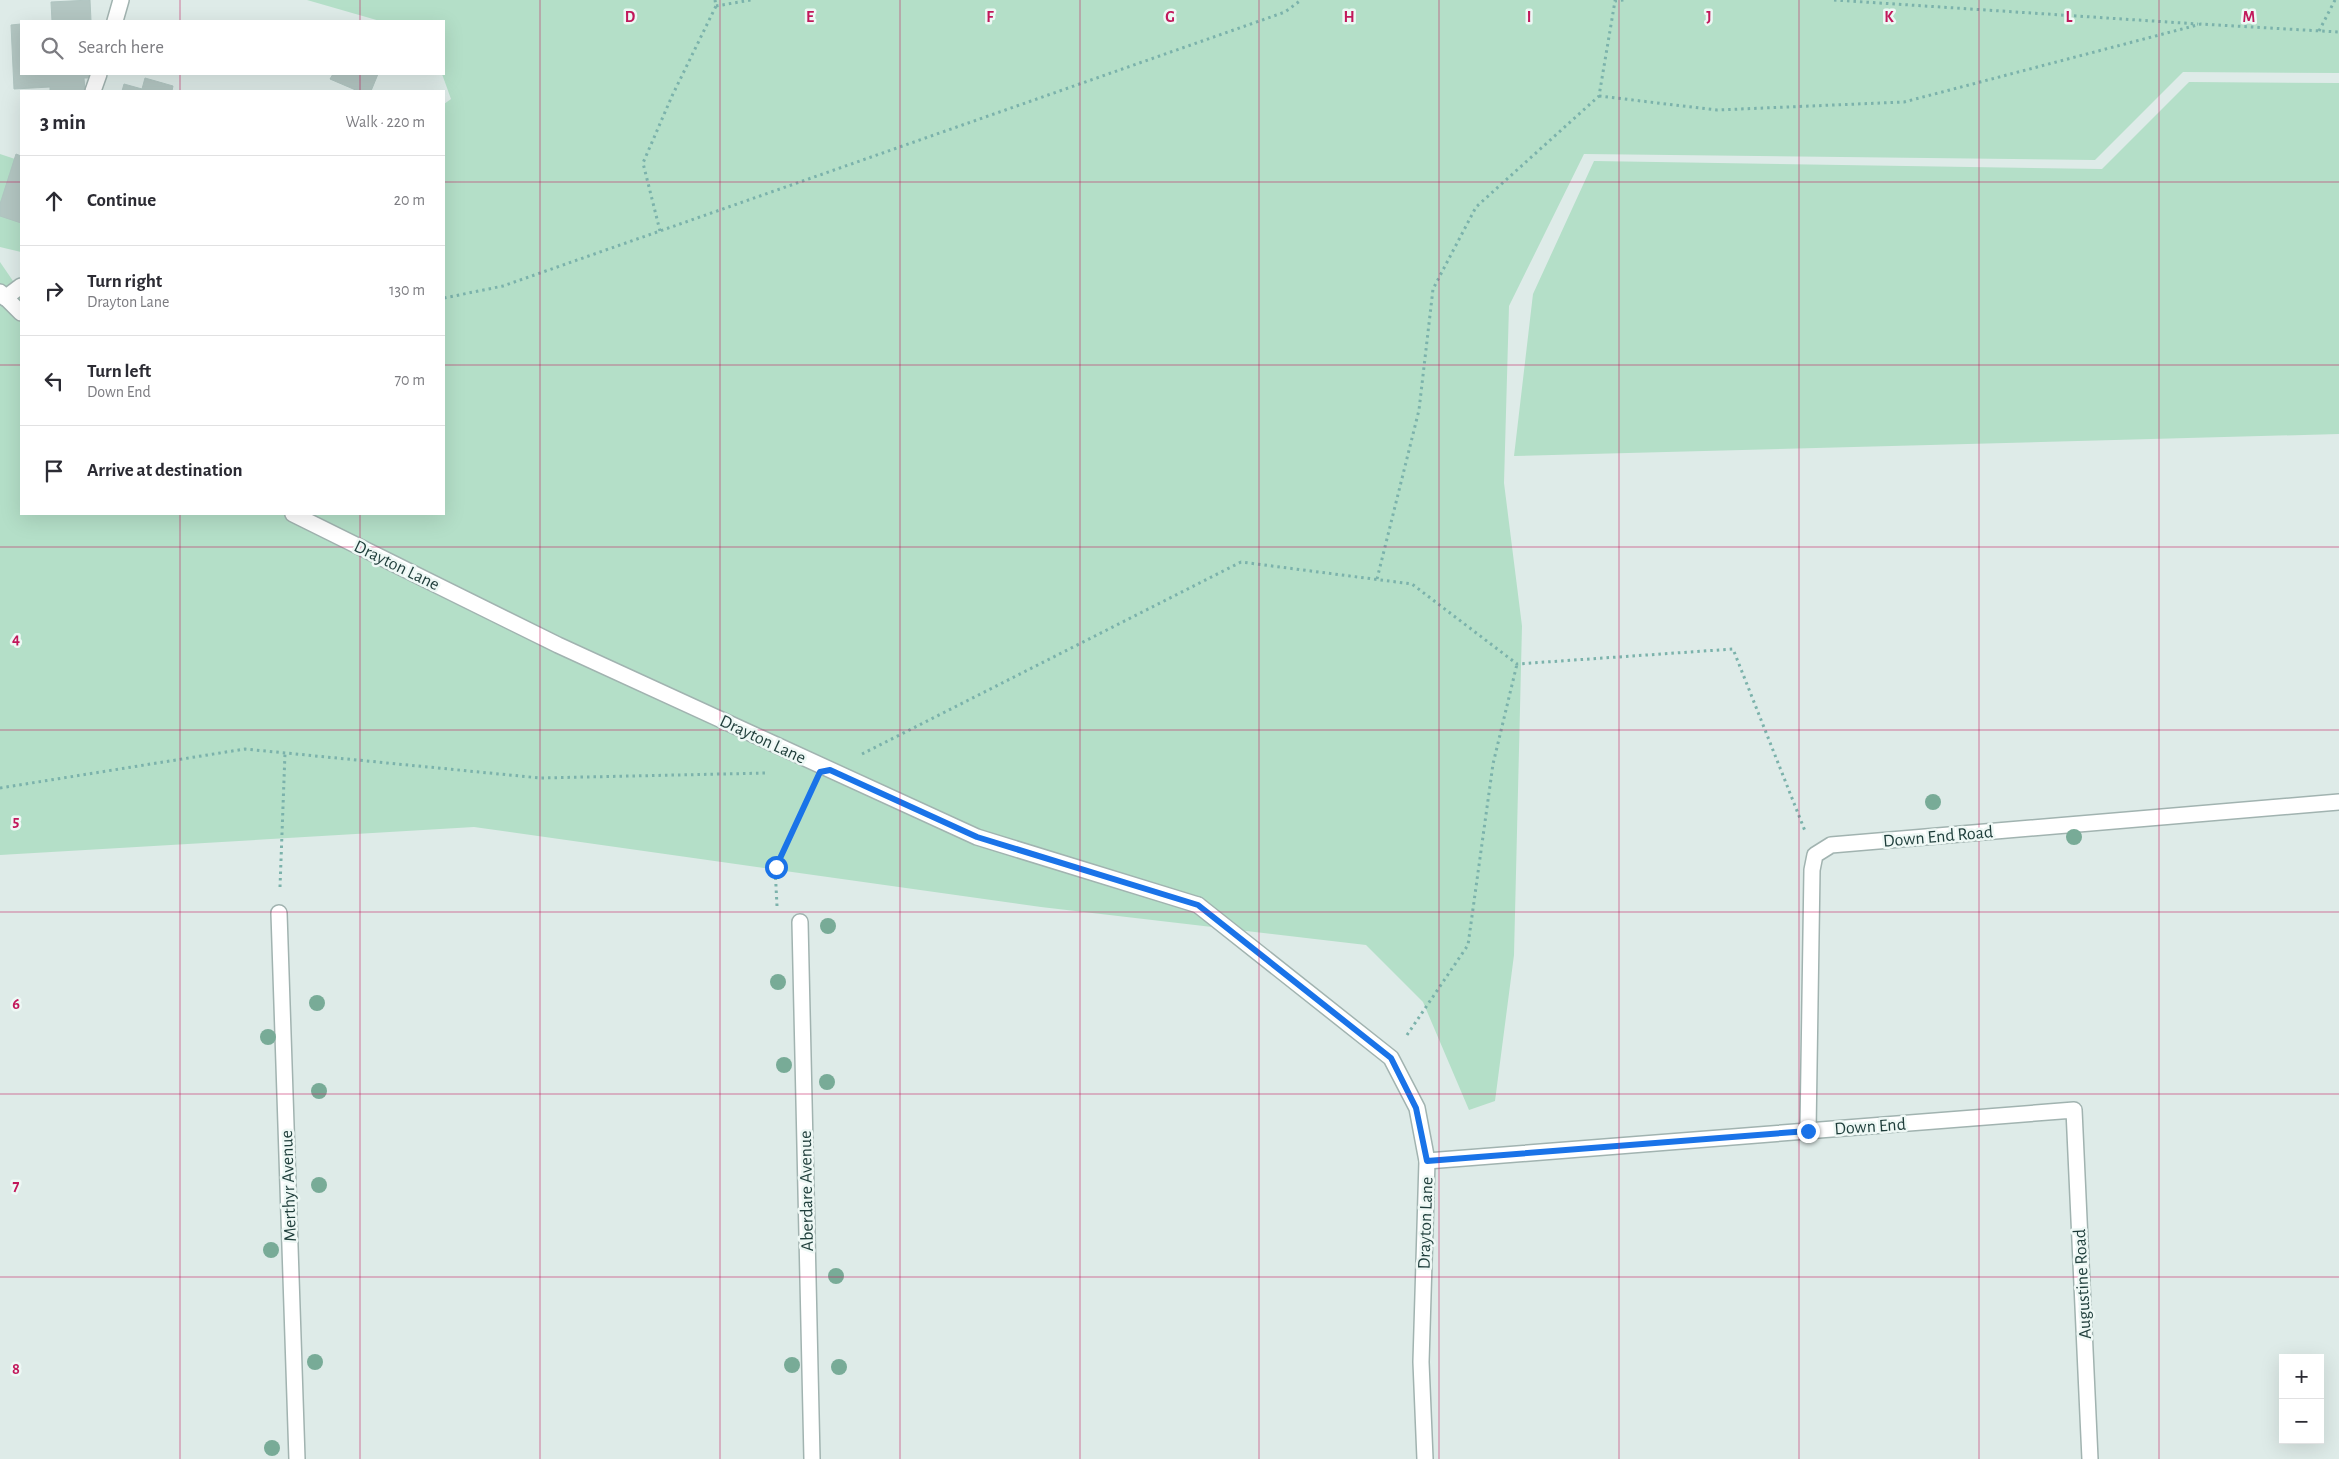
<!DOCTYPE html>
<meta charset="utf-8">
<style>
body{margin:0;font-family:"Alegreya Sans",sans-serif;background:#f7f7f7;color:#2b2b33}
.controls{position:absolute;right:15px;bottom:15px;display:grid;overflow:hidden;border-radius:0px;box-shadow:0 5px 20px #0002}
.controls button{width:45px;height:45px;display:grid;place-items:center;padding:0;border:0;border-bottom:1px solid #e1e1e2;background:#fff;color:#2b2b33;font:25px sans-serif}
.stop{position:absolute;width:15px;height:15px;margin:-11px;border:4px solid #1a73e8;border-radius:50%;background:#fff}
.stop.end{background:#1a73e8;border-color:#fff;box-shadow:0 1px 5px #0008}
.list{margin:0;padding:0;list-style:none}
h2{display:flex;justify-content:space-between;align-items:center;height:65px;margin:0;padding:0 20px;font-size:21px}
h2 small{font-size:16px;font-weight:400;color:#7c7c81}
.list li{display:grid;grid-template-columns:32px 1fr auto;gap:15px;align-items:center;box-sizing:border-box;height:90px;padding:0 20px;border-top:1px solid #e1e1e2}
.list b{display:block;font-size:19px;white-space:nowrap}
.list p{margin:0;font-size:16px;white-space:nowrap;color:#7c7c81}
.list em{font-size:16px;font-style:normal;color:#7c7c81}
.icon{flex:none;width:28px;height:28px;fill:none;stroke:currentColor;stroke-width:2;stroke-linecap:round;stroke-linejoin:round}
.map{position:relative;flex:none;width:2339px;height:1459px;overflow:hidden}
.search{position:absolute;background:#fff;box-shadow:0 5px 20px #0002;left:20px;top:20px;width:425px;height:55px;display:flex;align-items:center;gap:12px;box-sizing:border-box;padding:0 18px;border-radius:0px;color:#7c7c81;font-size:19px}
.panel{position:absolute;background:#fff;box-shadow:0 5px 20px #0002;left:20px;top:90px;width:425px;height:425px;border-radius:0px}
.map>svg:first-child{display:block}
</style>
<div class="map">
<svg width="2339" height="1459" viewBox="0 0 2339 1459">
<rect width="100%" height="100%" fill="#deebe8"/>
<g fill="#b4dfc8">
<path d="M 307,0 L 2339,0 L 2339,73 L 2183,72 L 2095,160 L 1584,154 L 1509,306 L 1504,483 L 1522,626 L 1514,955 L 1495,1101 L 1469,1110 L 1423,1002 L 1366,945 L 1041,907 L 474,827 L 0,855 L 0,262 L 13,281 L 21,285 L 21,514 L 444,514 L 444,104 L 451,99 L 442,74 L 444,74 L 444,21 L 380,21 Z"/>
<path d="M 2189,82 L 2339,83 L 2339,434 L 1514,456 L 1533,294 L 1594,161 L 2102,169 Z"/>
<path d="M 0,154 L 21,161 L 21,252 L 0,247 Z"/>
</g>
<g fill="#b3c6c2" stroke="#b0c5c1">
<path d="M 90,0 L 91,21 L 52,21 L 51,2 Z"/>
<path d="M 21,24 L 21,74 L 94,74 L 94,78 L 84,78 L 85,91 L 50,91 L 50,87 L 14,89 L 11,25 Z"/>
<path d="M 333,74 L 378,74 L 371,91 L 358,91 L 330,79 Z"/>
<path d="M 145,78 L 173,86 L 172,91 L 122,91 L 124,84 L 142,89 Z"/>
<path d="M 16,154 L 21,156 L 21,223 L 0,216 L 0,204 Z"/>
</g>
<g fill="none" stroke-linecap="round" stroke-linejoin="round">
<defs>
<g id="lane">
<path d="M 115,21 L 121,0"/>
<path d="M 93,91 L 99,74"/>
<path d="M 0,292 L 21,313"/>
<path d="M 5,298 L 21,286"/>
<path d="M 293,514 L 558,645 L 977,837 L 1198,905"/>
</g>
<g id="street">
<path d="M 1198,905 L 1391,1058 L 1417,1108 L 1427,1161 L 1421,1362 L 1425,1459"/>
<path d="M 279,913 L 297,1459"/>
<path d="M 800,922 L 812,1459"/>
<path d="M 1808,1131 L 1812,870 L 1815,855 L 1831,845 L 2339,802"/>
<path d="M 1427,1161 L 2074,1110 L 2090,1459"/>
</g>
</defs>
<use href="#lane" stroke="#a1b3b0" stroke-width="18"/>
<use href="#street" stroke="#a1b3b0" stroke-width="18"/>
<g stroke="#7bb2ab" stroke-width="3" stroke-dasharray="2.5 4" stroke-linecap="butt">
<path d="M 1834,0 L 2198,24"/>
<path d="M 716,6 L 751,0"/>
<path d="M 2319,31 L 2335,0"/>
<path d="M 1599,96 L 1717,110 L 1904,102 L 2201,24 L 2339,32"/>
<path d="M 660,231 L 643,163 L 672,96 L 716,6 L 715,0"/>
<path d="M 444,298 L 503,286 L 1285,12 L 1301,0"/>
<path d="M 1377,579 L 1419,410 L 1433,289 L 1476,207 L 1599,96 L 1615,1 L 1624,0"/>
<path d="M 862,754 L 1241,562 L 1412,584 L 1517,664 L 1733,649 L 1805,831"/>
<path d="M 0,788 L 245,749 L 540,778 L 768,773"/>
<path d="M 280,887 L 285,753"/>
<path d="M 777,906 L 775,867 L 811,791"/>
<path d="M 1407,1035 L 1468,945 L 1493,764 L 1517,664"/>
</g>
<use href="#lane" stroke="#fff" stroke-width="15"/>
<use href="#street" stroke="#fff" stroke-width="15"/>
</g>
<g fill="#78ab97">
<circle cx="1933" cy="802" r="8"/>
<circle cx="2074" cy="837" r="8"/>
<circle cx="828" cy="926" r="8"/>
<circle cx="778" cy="982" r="8"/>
<circle cx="317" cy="1003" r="8"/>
<circle cx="268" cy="1037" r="8"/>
<circle cx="784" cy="1065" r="8"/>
<circle cx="827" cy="1082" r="8"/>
<circle cx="319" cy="1091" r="8"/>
<circle cx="319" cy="1185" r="8"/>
<circle cx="271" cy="1250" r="8"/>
<circle cx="836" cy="1276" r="8"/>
<circle cx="315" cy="1362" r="8"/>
<circle cx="792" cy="1365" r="8"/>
<circle cx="839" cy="1367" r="8"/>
<circle cx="272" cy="1448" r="8"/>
</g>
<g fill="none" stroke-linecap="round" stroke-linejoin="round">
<path stroke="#1a73e8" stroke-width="6" d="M 776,867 L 820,772 L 830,770 L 977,837 L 1198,905 L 1391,1058 L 1416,1108 L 1427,1161 L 1808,1131"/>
</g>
<path fill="none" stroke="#c2185b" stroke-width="1" stroke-opacity="0.55" d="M 180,0 L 180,21M 360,0 L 360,21M 540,0 L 540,1459M 720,0 L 720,1459M 900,0 L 900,1459M 1080,0 L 1080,1459M 1259,0 L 1259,1459M 1439,0 L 1439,1459M 1619,0 L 1619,1459M 1799,0 L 1799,1459M 1979,0 L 1979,1459M 2159,0 L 2159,1459M 180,74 L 180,91M 360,74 L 360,91M 0,182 L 21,182M 444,182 L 2339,182M 0,365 L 21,365M 444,365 L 2339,365M 180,514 L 180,1459M 360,514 L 360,1459M 0,547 L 2339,547M 0,730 L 2339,730M 0,912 L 2339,912M 0,1094 L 2339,1094M 0,1277 L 2339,1277"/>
<g text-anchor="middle" stroke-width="5" stroke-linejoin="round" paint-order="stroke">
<g font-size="18" fill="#1e3d3a" stroke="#eef8f5">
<text transform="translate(397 565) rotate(26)" y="6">Drayton Lane</text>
<text transform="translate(763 739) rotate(25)" y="6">Drayton Lane</text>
<text transform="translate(1938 836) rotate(-5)" y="6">Down End Road</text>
<text transform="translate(1870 1126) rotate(-4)" y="6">Down End</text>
<text transform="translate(288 1186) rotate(-92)" y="6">Merthyr Avenue</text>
<text transform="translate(806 1191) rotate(-91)" y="6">Aberdare Avenue</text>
<text transform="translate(1425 1223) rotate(-88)" y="6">Drayton Lane</text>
<text transform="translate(2082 1284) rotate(-93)" y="6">Augustine Road</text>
</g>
</g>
<g font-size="16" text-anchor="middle" font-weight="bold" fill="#c2185b" stroke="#eef8f5" stroke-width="5" stroke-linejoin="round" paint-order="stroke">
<text x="630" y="22">D</text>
<text x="810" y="22">E</text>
<text x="990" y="22">F</text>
<text x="1170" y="22">G</text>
<text x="1349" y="22">H</text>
<text x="1529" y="22">I</text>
<text x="1709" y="22">J</text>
<text x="1889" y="22">K</text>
<text x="2069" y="22">L</text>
<text x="2249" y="22">M</text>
<text x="16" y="644">4</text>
<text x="16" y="826">5</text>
<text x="16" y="1009">6</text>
<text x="16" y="1191">7</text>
<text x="16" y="1374">8</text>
</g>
</svg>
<div class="controls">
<button>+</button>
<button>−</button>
</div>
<div class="stop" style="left:776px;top:867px"></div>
<div class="stop end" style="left:1808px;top:1131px"></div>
<div class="search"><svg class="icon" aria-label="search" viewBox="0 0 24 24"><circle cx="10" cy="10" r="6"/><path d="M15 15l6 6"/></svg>Search here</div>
<section class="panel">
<h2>3 min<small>Walk · 220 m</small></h2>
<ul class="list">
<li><svg class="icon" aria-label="ahead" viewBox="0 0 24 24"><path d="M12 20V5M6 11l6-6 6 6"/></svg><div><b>Continue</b></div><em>20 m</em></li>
<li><svg class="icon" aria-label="right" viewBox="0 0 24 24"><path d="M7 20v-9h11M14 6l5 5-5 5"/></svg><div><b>Turn right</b><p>Drayton Lane</p></div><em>130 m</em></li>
<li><svg class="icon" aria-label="left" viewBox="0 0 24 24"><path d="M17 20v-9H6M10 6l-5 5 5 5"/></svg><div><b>Turn left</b><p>Down End</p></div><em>70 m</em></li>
<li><svg class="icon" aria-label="arrive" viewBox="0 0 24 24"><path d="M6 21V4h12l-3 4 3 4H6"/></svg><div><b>Arrive at destination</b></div></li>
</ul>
</section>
</div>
